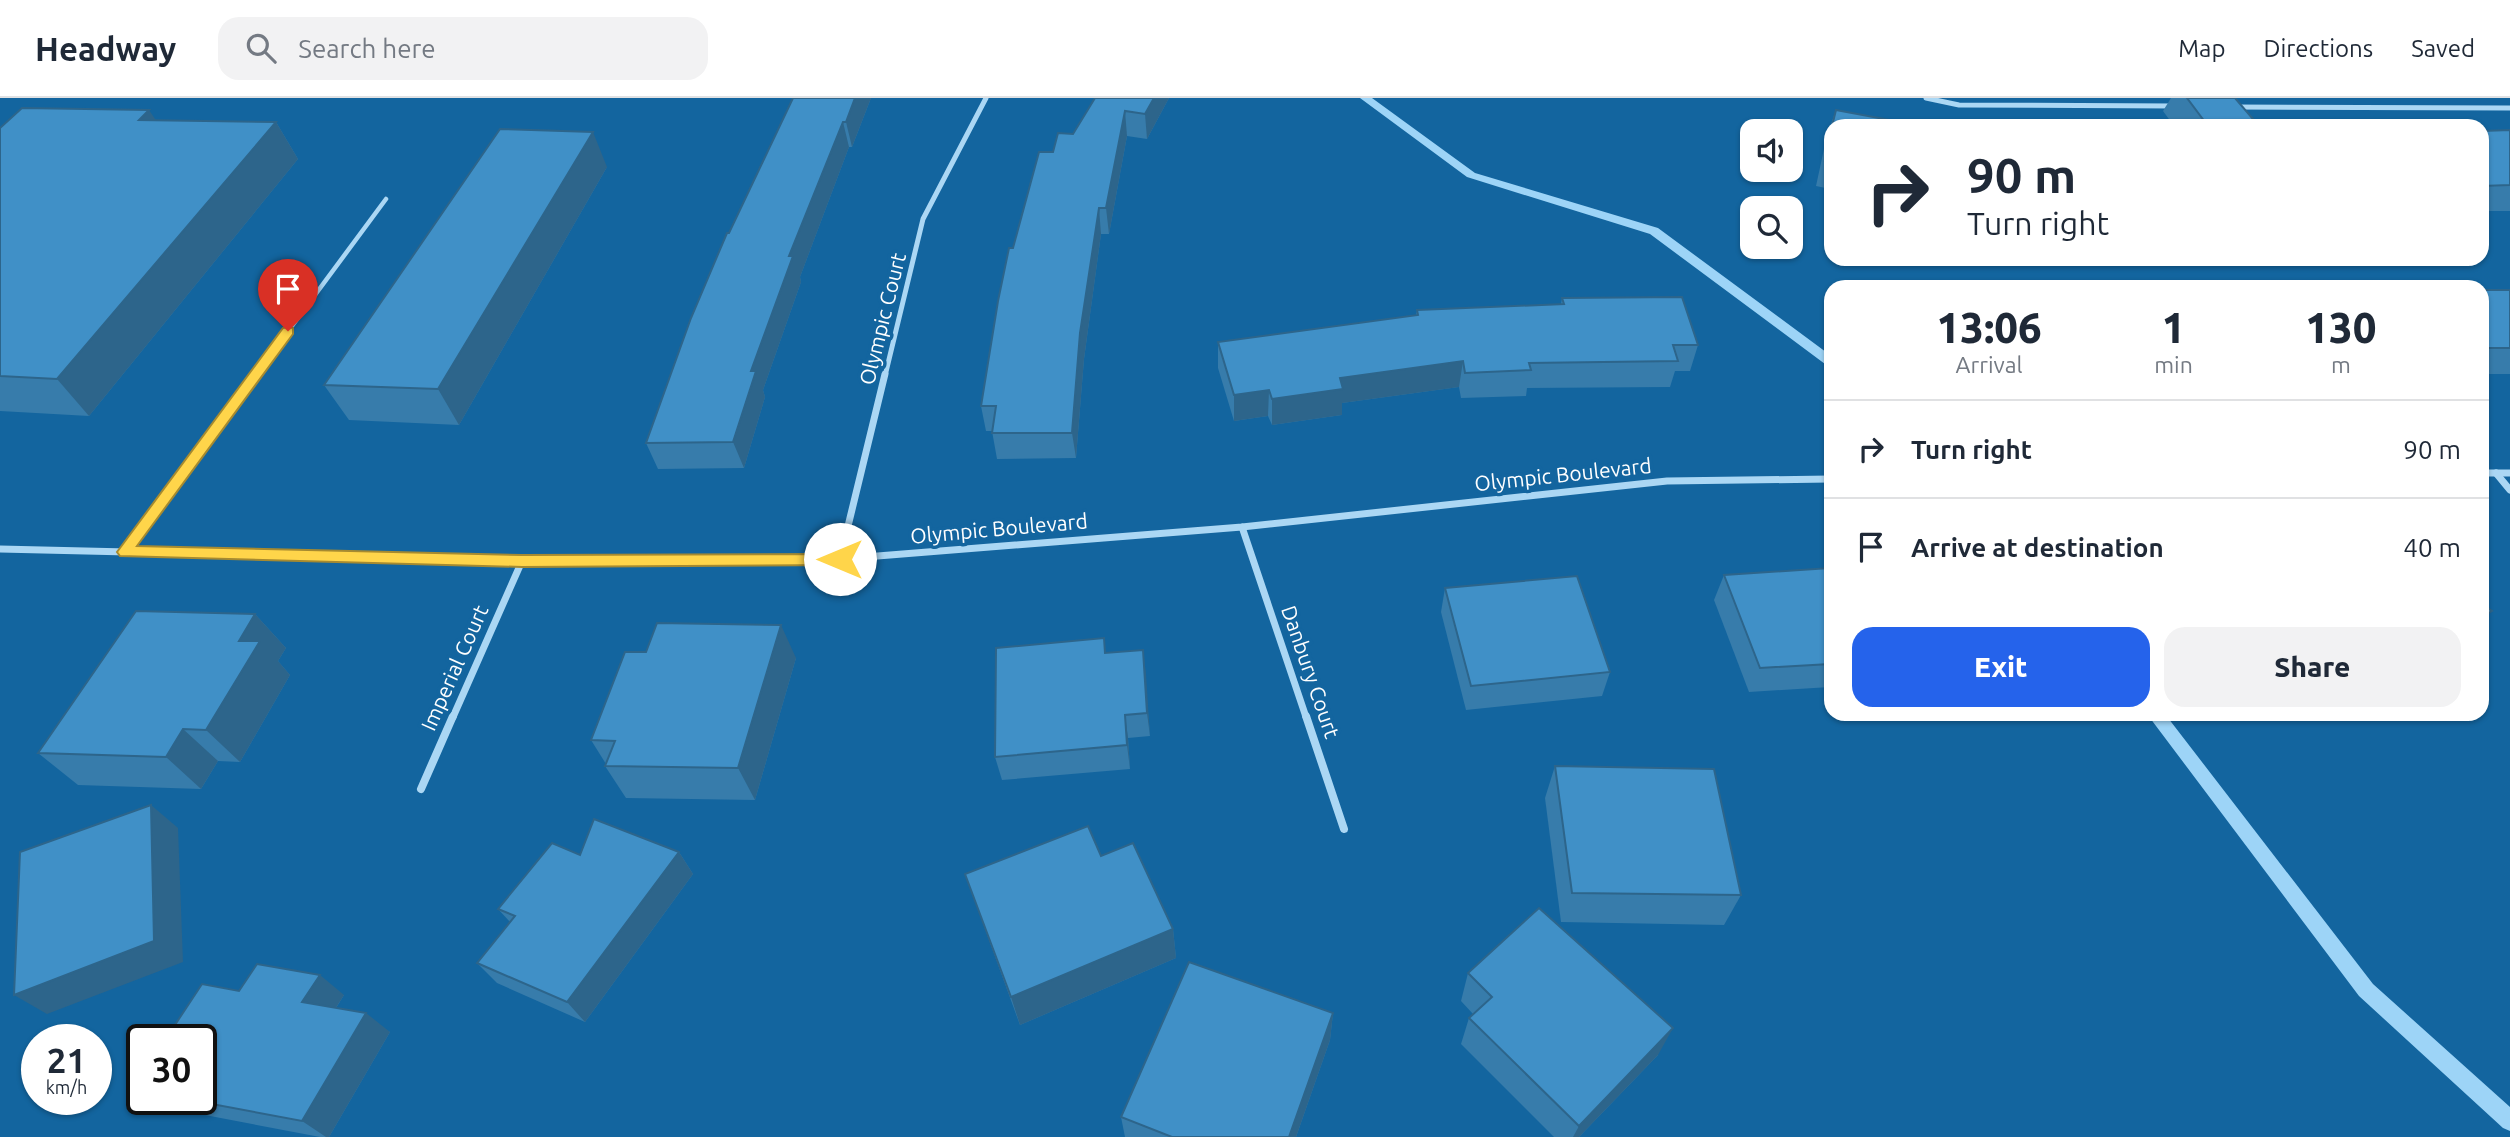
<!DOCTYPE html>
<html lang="en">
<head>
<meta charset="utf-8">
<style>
  :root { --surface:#fff; --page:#f2f2f3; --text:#1f2937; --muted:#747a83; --line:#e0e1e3; --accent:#2563eb }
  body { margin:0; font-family:Ubuntu,sans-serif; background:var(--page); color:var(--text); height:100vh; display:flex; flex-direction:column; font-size:26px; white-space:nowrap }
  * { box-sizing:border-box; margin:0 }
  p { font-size:23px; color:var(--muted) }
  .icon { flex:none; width:38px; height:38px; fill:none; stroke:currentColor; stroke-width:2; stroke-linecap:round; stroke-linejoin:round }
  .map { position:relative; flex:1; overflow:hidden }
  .drawer { position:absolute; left:1824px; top:182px; width:665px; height:441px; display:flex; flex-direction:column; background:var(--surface); border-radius:21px; box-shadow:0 2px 5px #0004 }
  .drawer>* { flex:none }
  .hud { position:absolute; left:1824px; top:21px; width:665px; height:147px; border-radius:21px; box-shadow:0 2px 5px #0004; background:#fff; color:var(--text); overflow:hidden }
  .controls { position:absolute; left:1740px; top:21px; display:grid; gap:14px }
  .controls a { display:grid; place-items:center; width:63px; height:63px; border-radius:14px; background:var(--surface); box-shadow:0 2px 5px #0004; font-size:35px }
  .speed { position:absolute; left:21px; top:926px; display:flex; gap:14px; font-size:35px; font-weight:700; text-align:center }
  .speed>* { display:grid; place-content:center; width:91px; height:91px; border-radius:50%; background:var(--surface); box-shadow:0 2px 5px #0004; line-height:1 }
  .speed small { font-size:18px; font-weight:400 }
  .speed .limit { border:4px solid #111; border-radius:10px; background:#fff; color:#111 }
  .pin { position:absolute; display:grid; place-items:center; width:60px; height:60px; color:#fff; margin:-72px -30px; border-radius:50% 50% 50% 0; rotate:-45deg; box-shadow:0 0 7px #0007 }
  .pin .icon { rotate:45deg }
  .me { position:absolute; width:77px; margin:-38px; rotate:270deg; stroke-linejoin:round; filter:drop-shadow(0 0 5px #0008) }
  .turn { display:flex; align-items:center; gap:24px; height:147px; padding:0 28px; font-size:32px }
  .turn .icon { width:91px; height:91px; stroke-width:2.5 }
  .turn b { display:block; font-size:49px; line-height:60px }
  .eta { display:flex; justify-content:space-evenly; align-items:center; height:119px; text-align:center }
  .eta b { font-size:42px; font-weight:800; line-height:49px }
  .button { display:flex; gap:14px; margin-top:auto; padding:14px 28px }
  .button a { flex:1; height:80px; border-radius:21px; background:var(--accent); color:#fff; font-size:28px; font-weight:800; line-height:80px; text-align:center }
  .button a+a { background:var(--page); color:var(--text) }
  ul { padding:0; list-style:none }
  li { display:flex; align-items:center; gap:21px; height:98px; padding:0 28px; border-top:2px solid var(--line) }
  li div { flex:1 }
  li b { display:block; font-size:26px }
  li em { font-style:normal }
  header { display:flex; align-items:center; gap:42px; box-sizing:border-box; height:98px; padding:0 35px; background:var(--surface); border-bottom:2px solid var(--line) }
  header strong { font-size:33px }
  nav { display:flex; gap:38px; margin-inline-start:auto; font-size:24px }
  .search { width:490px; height:63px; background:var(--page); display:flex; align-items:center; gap:18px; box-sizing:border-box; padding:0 24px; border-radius:21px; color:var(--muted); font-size:26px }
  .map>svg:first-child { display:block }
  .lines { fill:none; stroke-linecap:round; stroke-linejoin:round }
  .stream { fill:#9dd4f7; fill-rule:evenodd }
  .service-far1 { stroke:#abd7f4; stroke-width:4.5 }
  .service { stroke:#abd7f4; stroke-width:5 }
  .minor-far2 { stroke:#abd7f4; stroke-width:5 }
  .minor-far1 { stroke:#abd7f4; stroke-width:7 }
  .minor { stroke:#abd7f4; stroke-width:8 }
  .wall { fill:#377cab }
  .shaded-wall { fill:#2d658b }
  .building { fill:#4090c7; stroke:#2d658b; stroke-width:2 }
  .route { fill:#ffd54a; stroke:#a68a30; stroke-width:2 }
  .labels { text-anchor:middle; stroke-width:7; stroke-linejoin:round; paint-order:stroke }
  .street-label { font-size:21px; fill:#fff; stroke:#13659f }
</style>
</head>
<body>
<header>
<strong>Headway</strong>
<div class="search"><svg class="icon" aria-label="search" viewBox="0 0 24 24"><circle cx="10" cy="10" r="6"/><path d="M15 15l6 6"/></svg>Search here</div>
<nav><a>Map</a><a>Directions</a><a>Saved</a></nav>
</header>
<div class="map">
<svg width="2510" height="1039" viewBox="0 0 2510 1039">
  <rect width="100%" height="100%" fill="#13659f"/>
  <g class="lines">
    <g class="stream">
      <polygon points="1360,0 1372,0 1475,75 1658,130 1830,257 1830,267 1825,266 1650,136 1467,79"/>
      <polygon points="2147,616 2165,616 2373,886 2510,1009 2510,1033 2503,1030 2359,898"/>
    </g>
    <polyline class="service-far1" points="255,278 386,101"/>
    <polyline class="service" points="125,454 256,276"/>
    <g class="minor-far2">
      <polyline points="1926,0 1959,7 2173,8"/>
      <polyline points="2234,9 2510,10"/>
      <polyline points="885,278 923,121 986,0"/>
    </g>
    <g class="minor-far1">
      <polyline points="2482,375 2510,375"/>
      <polyline points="2496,375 2510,392"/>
      <polyline points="1242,429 1306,619"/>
      <polyline points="0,451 522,463 840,461 1242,429 1667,383 1830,381"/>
      <polyline points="840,461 885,276"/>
      <polyline points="453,619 522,463"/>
    </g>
    <g class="minor">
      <polyline points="1306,618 1344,731"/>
      <polyline points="421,691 453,618"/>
    </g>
  </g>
  <g class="wall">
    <polygon points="793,0 871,0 852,49 849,49 800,179 801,184 763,292 765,299 744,370 658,371 646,345 729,135"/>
    <polygon points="1095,0 1169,0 1147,41 1127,38 1109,136 1101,136 1084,261 1076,360 997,361 992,333 986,333 981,308 1013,150 1073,36"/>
    <polygon points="2171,0 2235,0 2259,28 2174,28 2163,13"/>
    <polygon points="1836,12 1915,28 1830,28 1830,91 1816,88 1827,37"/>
    <polygon points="156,22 276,24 298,61 89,318 0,313 0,30"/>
    <polygon points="2510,32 2510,113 2482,113 2482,33"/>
    <polygon points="607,69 459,327 349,322 324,287"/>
    <rect x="2482" y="192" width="28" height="84"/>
    <polygon points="1562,200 1698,247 1690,273 1675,273 1670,289 1527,290 1526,298 1461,300 1459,289 1342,305 1342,317 1272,327 1268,318 1234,323 1218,270 1218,244 1416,217 1417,212 1561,206"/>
    <polygon points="1830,470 1830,589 1749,594 1714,502 1724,477"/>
    <polygon points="1445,490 1610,574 1602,598 1466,612 1441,514"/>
    <polygon points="255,516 286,550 278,563 290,577 240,664 218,663 201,691 78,687 38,655"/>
    <polygon points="1143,552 1150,638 1128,640 1130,671 1002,682 995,659 1106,555"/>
    <polygon points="796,560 755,702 626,700 605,668 606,666 591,642"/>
    <polygon points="1555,668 1741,797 1724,827 1561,824 1545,700"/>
    <polygon points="679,754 693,776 585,924 497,885 477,865 510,824 498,811 580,757"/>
    <polygon points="965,776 1173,831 1176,860 1020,927"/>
    <polygon points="1468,875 1658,957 1579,1039 1554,1039 1461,946 1469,920 1473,916 1461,903"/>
    <polygon points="239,893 344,897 336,910 390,934 329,1039 320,1039 163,1009 149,1001 201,1001"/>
    <polygon points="1333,915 1330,942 1296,1039 1125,1039 1121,1019"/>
    <polygon points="142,976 142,997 131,991"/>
  </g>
  <g class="shaded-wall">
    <polygon points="855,0 871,0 852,49 846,24"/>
    <polygon points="1154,0 1169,0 1147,41 1145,16"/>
    <polygon points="149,12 174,49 139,22"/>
    <polygon points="1125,13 1127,38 1109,136 1106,110"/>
    <polygon points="276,24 298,61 89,318 57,281"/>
    <polygon points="843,24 849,49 800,179 801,184 763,292 765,299 744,370 733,344 751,273 789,158"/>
    <polygon points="593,34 607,69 459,327 438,291"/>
    <polygon points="1099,110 1101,136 1084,261 1076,360 1072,335 1080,235"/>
    <polygon points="1463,263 1459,289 1342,305 1342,317 1272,327 1272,301 1340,280"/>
    <polygon points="1269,292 1268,318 1234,323 1234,297"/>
    <polygon points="255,516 286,550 278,563 290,577 240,664 206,632 239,543"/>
    <polygon points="781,527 796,560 755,702 738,670"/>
    <polygon points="1143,552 1146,576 1150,638 1147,615"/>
    <polygon points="1125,617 1128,640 1130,671 1127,647"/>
    <polygon points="183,631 218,663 201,691 166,659"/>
    <polygon points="151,707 178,730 183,864 47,916 14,897"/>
    <polygon points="679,754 693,776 585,924 567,904"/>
    <polygon points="1173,831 1176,860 1020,927 1011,899"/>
    <polygon points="320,877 344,897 327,924 302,904"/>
    <polygon points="366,915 390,934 329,1039 326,1039 302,1023"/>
    <polygon points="1333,915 1330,942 1296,1039 1289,1039"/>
    <polygon points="1673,930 1658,957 1579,1039 1573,1039 1579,1028"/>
  </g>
  <g class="building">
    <polygon points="793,0 855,0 846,24 843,24 789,158 793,158 751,273 756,273 733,344 646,345 691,220 727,135 729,135"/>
    <polygon points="1095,0 1154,0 1145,16 1125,13 1106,110 1099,110 1080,235 1072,335 992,335 996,308 981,308 998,203 1009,150 1013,150 1039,54 1053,54 1058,35 1073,36"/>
    <polygon points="2187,0 2235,0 2259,28 2208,28"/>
    <polygon points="22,10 149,12 139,22 276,24 57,281 0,278 0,30"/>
    <polygon points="1836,12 1916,27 1915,28 1832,28"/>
    <polygon points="500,31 593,34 438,291 324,287"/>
    <polygon points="2510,32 2510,87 2482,88 2482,33"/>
    <polygon points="1830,36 1830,64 1825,63"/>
    <rect x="2482" y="192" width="28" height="58"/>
    <polygon points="1682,199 1698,247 1673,247 1678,263 1529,265 1531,272 1465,275 1463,263 1340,280 1343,291 1272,301 1269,292 1234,297 1218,244 1418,217 1417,212 1564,206 1562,200"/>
    <polygon points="1830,470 1830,566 1760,570 1724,477"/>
    <polygon points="1577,478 1610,574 1471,588 1445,490"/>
    <polygon points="2482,506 2492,513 2482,519"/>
    <polygon points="136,513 255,516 239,543 260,543 206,632 183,631 166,659 38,655"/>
    <polygon points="657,525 781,527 738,670 605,668 615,643 591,642 625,554 646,554"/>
    <polygon points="1104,540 1105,555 1143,552 1147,615 1125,617 1127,647 995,659 996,550"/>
    <polygon points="1555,668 1714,671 1741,797 1572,795"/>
    <polygon points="151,707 154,843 14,897 20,754"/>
    <polygon points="594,721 679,754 567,904 477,865 515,818 498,811 552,745 580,757"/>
    <polygon points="1088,728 1101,758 1133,745 1173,831 1011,899 965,776"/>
    <polygon points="1539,810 1673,930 1579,1028 1469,920 1492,899 1468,875"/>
    <polygon points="1189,864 1333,915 1289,1039 1172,1039 1121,1019"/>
    <polygon points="257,866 320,877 302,904 366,915 302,1023 185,1001 201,1001 201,942 165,942 202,886 239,893"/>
    <polygon points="142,976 142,993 131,991"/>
  </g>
  <polygon class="route" points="288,229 293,230 293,236 137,448 522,457 840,456 848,461 840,467 522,469 120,458 117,454 120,450 283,230"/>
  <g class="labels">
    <g class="street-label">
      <text transform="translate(883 221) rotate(-76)" y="7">Olympic Court</text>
      <text transform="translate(1563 377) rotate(-6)" y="7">Olympic Boulevard</text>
      <text transform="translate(999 431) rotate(-5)" y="7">Olympic Boulevard</text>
      <text transform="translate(455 570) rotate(-66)" y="7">Imperial Court</text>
      <text transform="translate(1310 574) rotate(71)" y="7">Danbury Court</text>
    </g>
  </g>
</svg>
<div class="controls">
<a><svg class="icon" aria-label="sound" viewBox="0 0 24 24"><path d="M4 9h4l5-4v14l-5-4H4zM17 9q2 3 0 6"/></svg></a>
<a><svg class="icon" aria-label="search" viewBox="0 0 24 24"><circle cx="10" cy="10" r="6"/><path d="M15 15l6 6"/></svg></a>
</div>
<div class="speed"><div>21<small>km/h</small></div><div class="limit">30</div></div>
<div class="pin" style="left:288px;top:233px;background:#d93025"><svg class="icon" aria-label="arrive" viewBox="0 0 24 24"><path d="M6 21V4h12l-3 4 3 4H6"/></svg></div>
<svg class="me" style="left:840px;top:461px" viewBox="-20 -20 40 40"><circle r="19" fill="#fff"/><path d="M0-13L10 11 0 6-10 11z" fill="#ffd54a"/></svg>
<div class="hud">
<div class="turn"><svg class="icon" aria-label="right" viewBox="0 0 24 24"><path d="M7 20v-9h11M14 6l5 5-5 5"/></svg><div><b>90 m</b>Turn right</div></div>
</div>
<section class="drawer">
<div class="eta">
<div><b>13:06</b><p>Arrival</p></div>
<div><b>1</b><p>min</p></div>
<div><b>130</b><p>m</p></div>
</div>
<ul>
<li><svg class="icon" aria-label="right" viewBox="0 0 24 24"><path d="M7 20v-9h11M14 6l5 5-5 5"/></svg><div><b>Turn right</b></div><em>90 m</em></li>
<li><svg class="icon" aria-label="arrive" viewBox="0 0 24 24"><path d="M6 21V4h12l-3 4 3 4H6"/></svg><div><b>Arrive at destination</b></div><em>40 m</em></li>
</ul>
<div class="button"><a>Exit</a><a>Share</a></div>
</section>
</div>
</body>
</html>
